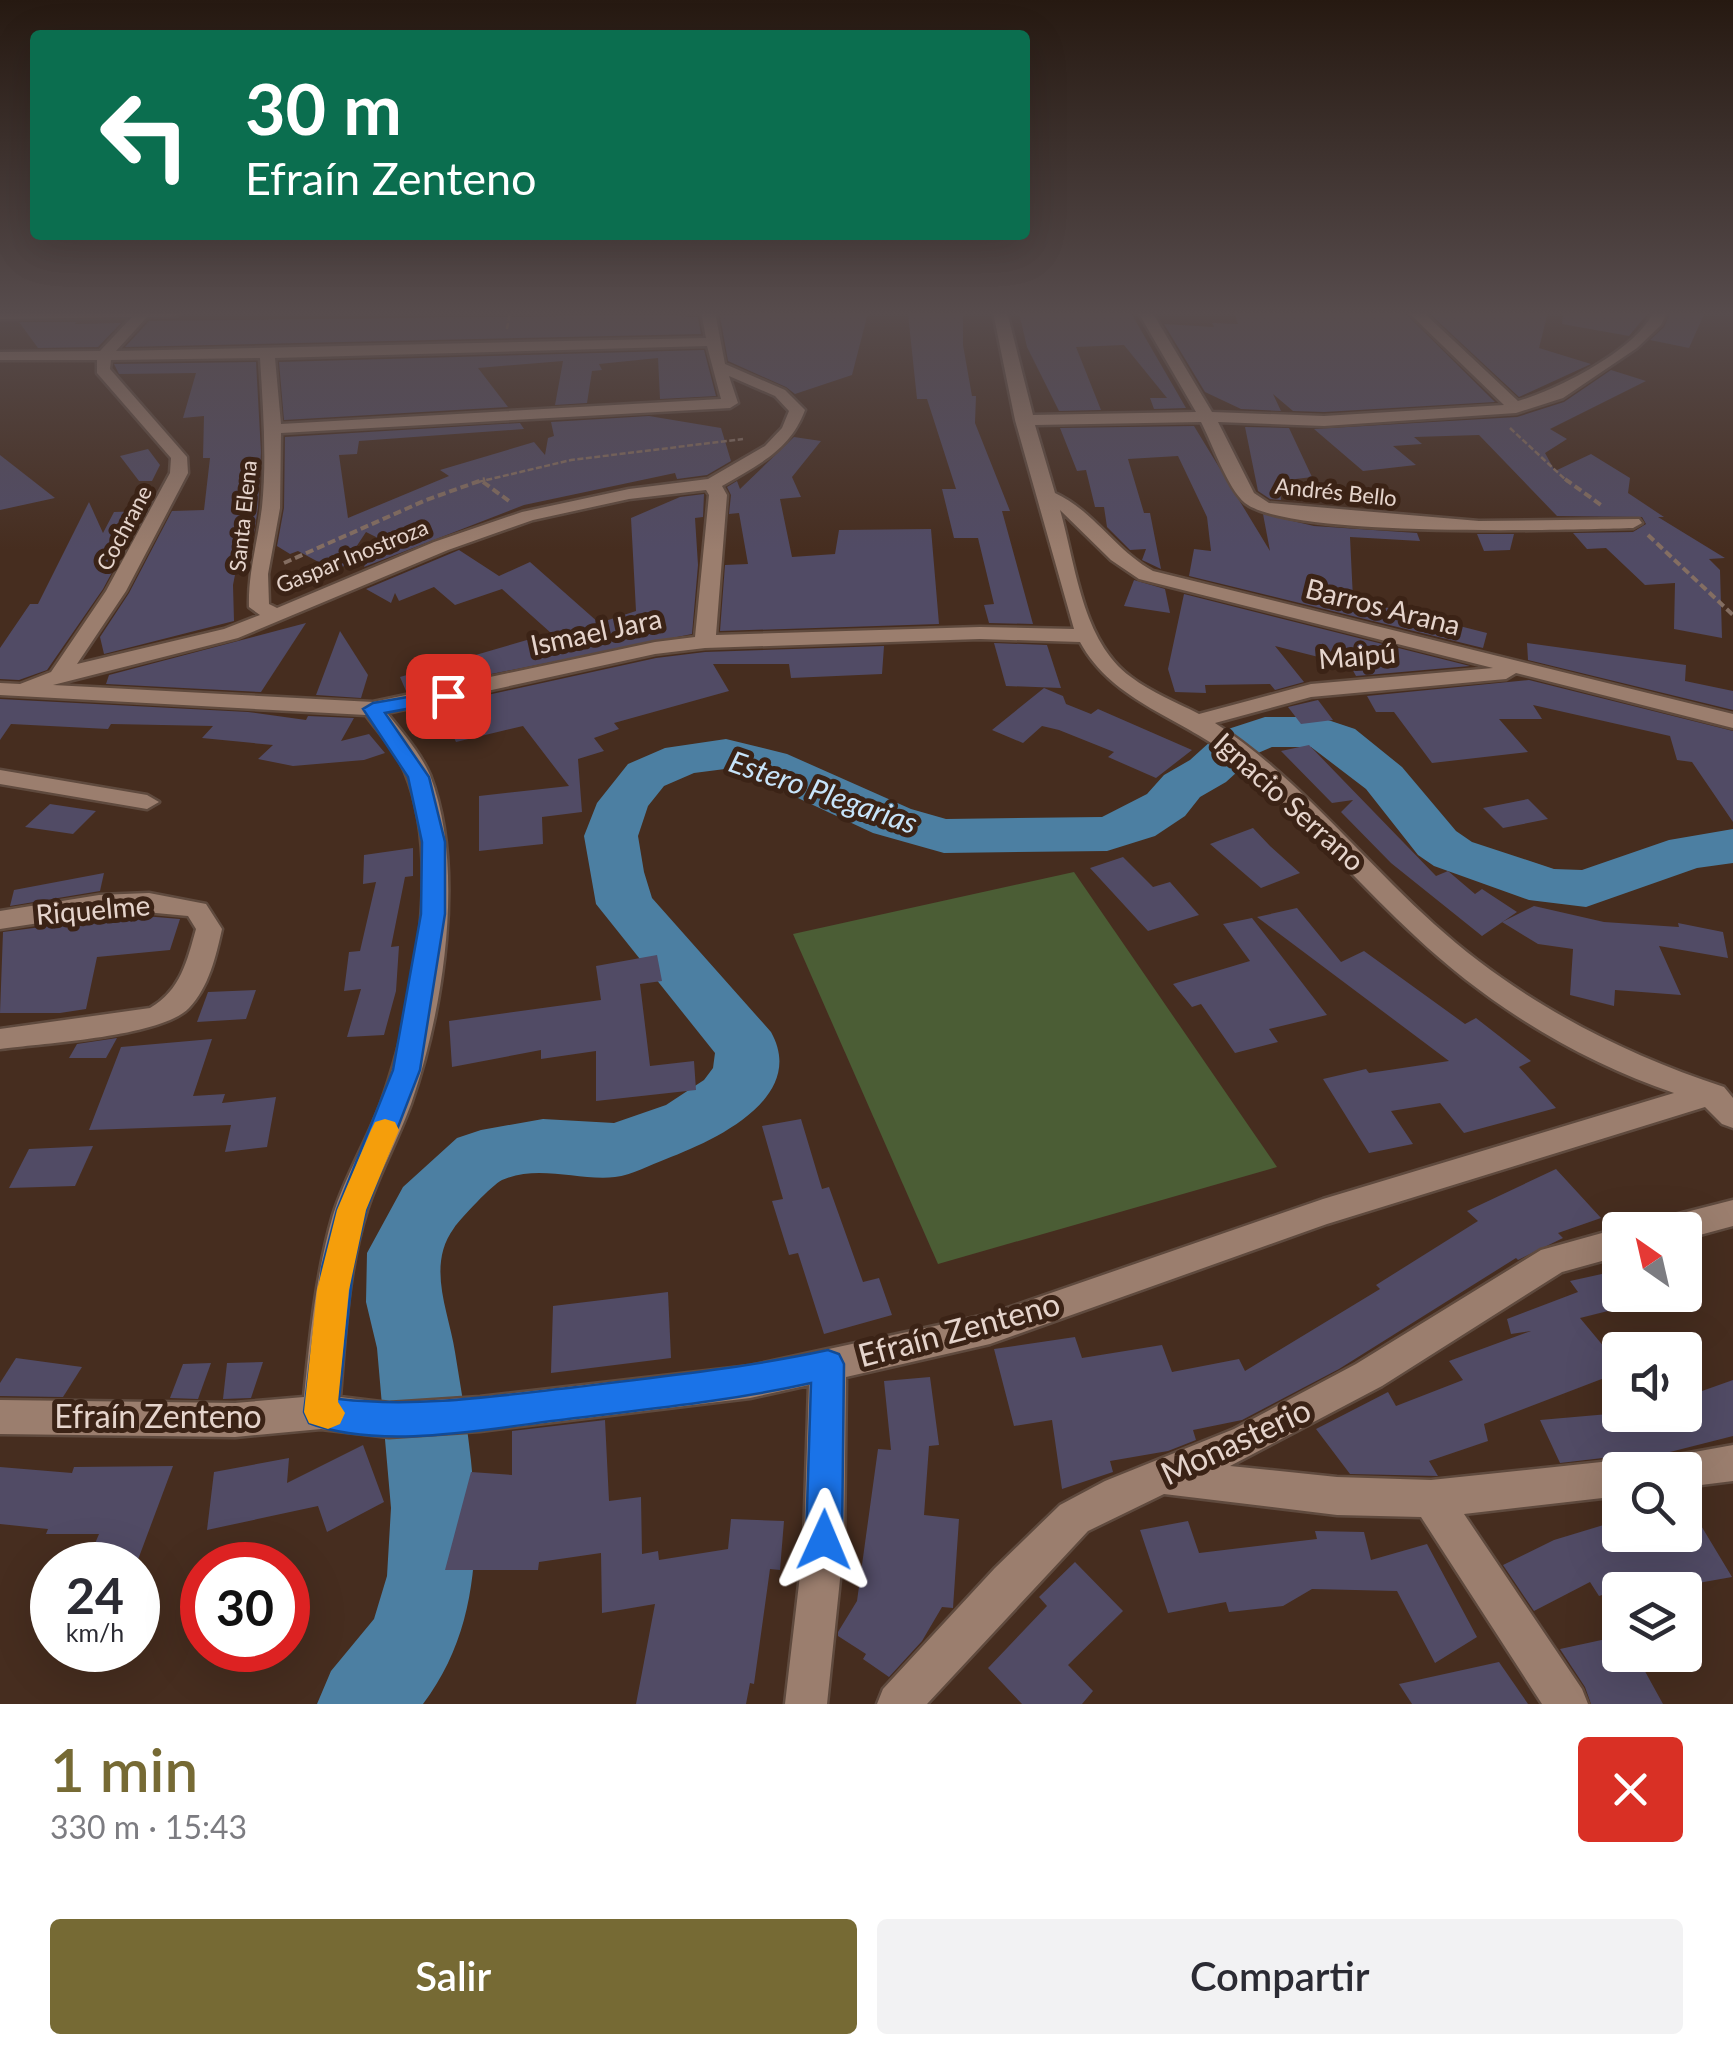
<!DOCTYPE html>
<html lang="es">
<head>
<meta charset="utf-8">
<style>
  :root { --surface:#fff; --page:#f2f2f3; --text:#2b2b33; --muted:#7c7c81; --accent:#766a34 }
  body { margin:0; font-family:Lato,sans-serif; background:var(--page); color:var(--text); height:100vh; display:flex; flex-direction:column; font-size:38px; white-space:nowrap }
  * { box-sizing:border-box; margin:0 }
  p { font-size:32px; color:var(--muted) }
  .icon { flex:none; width:55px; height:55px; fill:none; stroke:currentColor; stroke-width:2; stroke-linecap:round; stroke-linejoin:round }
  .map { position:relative; height:1704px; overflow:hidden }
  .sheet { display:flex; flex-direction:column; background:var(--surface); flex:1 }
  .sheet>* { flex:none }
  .hud { position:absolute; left:30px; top:30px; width:1000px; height:210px; border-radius:10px; box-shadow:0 10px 40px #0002; background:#0b6e4f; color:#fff; overflow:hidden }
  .needle { width:65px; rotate:326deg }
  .fabs { position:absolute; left:1602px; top:1212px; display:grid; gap:20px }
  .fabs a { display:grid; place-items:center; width:100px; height:100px; border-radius:10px; background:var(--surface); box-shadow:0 10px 40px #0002; font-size:50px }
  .speed { position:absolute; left:30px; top:1542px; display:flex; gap:20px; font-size:50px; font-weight:700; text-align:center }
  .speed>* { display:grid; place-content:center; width:130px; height:130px; border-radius:50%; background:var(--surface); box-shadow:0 10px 40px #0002; line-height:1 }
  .speed small { font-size:25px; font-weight:400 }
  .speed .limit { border:15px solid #d22; background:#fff; color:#111 }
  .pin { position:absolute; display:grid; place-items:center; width:85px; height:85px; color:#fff; margin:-42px; border-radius:20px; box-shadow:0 5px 15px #0006 }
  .me { position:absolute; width:110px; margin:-55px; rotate:1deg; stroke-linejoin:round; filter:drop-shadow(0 0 8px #0008) }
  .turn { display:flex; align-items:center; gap:35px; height:210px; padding:0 50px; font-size:45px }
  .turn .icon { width:130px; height:130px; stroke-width:2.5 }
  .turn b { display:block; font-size:70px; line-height:85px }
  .round { display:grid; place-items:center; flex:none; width:105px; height:105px; border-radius:10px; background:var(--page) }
  .head { display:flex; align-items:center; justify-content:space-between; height:170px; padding:0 50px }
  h1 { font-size:60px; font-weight:600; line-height:75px; color:var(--accent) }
  .button { display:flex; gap:20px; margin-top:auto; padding:20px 50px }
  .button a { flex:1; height:115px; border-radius:10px; background:var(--accent); color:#fff; font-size:40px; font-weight:600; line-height:115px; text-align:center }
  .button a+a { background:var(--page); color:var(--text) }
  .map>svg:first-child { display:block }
  .green { fill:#4b5d35 }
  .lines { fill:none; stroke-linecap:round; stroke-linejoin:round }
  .river { fill:#4c7fa2; fill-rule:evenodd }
  .building { fill:#514b65 }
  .minor-casing { stroke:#5f4a3e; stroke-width:5 }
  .path-far1 { stroke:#846e62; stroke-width:2.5; stroke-dasharray:6 2.5; stroke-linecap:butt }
  .path { stroke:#846e62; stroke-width:4; stroke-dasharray:8 4; stroke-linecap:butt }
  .minor { fill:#9b7e6e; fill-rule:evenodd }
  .route { fill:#1a73e8; stroke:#114b97; stroke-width:2.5 }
  .slow { fill:#f59e0b }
  .labels { text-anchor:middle; stroke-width:10; stroke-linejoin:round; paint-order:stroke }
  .far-street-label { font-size:22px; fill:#e5d4cc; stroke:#3b2316 }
  .street-label { font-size:28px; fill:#e5d4cc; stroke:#3b2316 }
  .water-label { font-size:30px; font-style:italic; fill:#c7e4fa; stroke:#3b2316 }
  .near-street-label { font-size:32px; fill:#e5d4cc; stroke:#3b2316 }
</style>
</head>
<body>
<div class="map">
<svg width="1733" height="1704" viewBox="0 0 1733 1704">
  <rect width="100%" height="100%" fill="#462d1f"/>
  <polygon class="green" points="1074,872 1277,1167 938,1264 793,934"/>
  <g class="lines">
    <path class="river" d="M1265,717H1319L1355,729L1402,767L1456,831L1472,842L1554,869L1582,870L1669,840L1733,829V863L1697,868L1586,907L1529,900L1434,866L1418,855L1366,789L1311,747H1272L1258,753L1226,782L1200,797L1185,816L1155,836L1107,851L944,853L873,833L751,776L725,769L694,773L664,786L648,806L638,836L644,872L652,898L771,1032C808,1098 714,1141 666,1159C650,1165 632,1175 615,1177C579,1181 538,1164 502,1180C492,1185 461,1218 454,1228C426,1266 449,1312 455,1352C474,1469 500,1603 423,1704H317L331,1671L374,1619L387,1576L391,1508L377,1348L366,1302L367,1253L403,1187L457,1138L481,1130L543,1119L614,1123L666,1105L704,1080L713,1068L715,1053L596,904L584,836L597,803L628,764L665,748L726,739L787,754L911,809L946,819L1102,817L1147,794L1164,775L1190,760L1222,731Z"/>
  </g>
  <g class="building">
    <polygon points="1234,312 1404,312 1495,402 1324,412 1293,411 1273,394 1281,411 1241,409 1205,392 1164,324 1214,327 1212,323 1238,324"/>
    <polygon points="1428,312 1548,312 1539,348 1591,364 1519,397"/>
    <polygon points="1563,312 1649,312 1629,336 1562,324"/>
    <polygon points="1671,312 1705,312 1689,348 1650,340 1664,327"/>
    <polygon points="781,313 868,313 852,375 795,394 786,387 728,361 720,316"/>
    <polygon points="1019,313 1131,313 1186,408 1154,409 1150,398 1167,398 1124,345 1076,347 1101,410 1059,411 1027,347"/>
    <polygon points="908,314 963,314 963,345 972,396 976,396 975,423 1010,511 1002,511 1033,624 989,623 984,605 994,604 978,538 954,538 942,489 956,489 927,399 917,399"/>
    <polygon points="659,315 698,317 701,334 125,347 149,321"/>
    <polygon points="19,322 77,322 75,324 121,323 98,347 38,348"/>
    <polygon points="704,350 716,396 660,399 658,358 599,364 602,370 592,371 587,403 555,405 563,361 478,368 508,407 284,420 279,362"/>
    <polygon points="256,362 261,452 258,507 254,534 244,529 233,585 234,621 104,654 100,637 129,593 172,511 204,510 210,458 203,458 204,416 183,418 196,373 119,374 114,364"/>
    <polygon points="1611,370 1646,381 1550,429 1567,439 1545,453 1555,471 1591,454 1630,478 1628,493 1664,517 1658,517 1725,558 1709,559 1720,570 1722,638 1674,629 1675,583 1645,585 1606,548 1587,549 1573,533 1633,532 1646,524 1642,517 1557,516 1479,435 1414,437 1422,444 1393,446 1416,465 1363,471 1314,429 1517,417 1564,402"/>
    <polygon points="649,416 721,428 731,461 707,475 677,479 675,473 524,505 364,567 376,537 366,532 339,573 298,551 290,554 277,546 284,508 285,437 520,423 524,429 359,441 357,454 339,455 348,518 449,476 440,470 534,442 545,455 548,438 554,436 551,422"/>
    <polygon points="1194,426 1270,551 1263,514 1314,526 1417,533 1420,541 1350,537 1353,599 1487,633 1483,648 1189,576 1194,549 1211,551 1207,517 1178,456 1128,459 1144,513 1150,513 1161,569 1142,560 1146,549 1130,550 1107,527 1104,507 1095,507 1086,470 1077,471 1060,428"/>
    <polygon points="1245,427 1289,428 1312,477 1280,481 1281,500 1270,499 1258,491"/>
    <polygon points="794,437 821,441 792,477 801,497 780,499 792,557 835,554 839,530 931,529 939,624 720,631 725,565 748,564 739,513 729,514 731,495 727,487 737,481 740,489"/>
    <polygon points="148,449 160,465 152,481 139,481 120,456"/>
    <polygon points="0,455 55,498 0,510"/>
    <polygon points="704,494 703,517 695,518 698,565 692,634 406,691 400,677 551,633 502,589 455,605 434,587 399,601 395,593 391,603 366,589 459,550 499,576 530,562 599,623 636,611 631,518 680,497"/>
    <polygon points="89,502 103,533 114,512 145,511 103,589 47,670 19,680 0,679 0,648 30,604 38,604"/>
    <polygon points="1477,534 1514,534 1510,550 1484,551"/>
    <polygon points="1134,580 1165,589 1170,613 1124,606"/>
    <polygon points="1184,594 1470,666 1356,676 1350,665 1275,646 1304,682 1275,690 1270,684 1205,685 1206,693 1175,692 1168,669"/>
    <polygon points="306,623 261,692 106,684 109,675"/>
    <polygon points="340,631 368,675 361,698 316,695"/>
    <polygon points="994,643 1047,645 1061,688 1006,686"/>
    <polygon points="1527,643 1686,665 1685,681 1733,691 1733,710 1528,660"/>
    <polygon points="884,646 882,674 791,678 789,664 713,664 729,691 614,723 619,729 594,738 604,751 578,759 582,812 542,817 543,844 479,851 479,796 569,786 523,726 456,742 448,724 424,730 415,711 656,658 705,652"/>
    <polygon points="1529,680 1733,731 1733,822 1692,762 1677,760 1670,736 1533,705 1542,719 1499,719 1528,752 1432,763 1394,712 1376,712 1367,696"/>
    <polygon points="1044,688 1063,696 1066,704 1091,714 1098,709 1192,750 1156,778 1108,757 1114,752 1059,730 1042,726 1023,743 992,730"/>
    <polygon points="0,699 248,712 306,720 308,716 354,718 341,741 369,734 385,753 364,760 293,766 258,759 273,745 202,738 213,726 111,724 108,729 11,724 0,740"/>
    <polygon points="1318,700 1333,720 1301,724 1288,707"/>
    <polygon points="1309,745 1436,876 1448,871 1475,894 1482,889 1517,912 1482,936 1391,863 1341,812 1353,800 1332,803 1281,751"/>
    <polygon points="1528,799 1548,819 1503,828 1483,808"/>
    <polygon points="50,804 96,811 73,834 25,827"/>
    <polygon points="1253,828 1270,846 1300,873 1261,888 1210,844"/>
    <polygon points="413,848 413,876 405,877 391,947 399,946 396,991 384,1035 347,1037 361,989 344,991 349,952 360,951 376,882 363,884 364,855"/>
    <polygon points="1123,857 1153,887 1170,882 1199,915 1148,931 1090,868"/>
    <polygon points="104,873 100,891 10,906 14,890"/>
    <polygon points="1534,906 1604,922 1679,927 1678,923 1723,932 1728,958 1659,946 1681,995 1615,990 1614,1006 1570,995 1573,949 1538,944 1502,922"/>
    <polygon points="1297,908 1341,962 1364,951 1465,1024 1476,1018 1531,1061 1519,1067 1556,1108 1464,1133 1440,1103 1391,1111 1413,1144 1369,1153 1323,1079 1366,1069 1369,1073 1449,1061 1257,917"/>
    <polygon points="132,915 180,919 170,950 97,957 86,1009 60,1013 0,1013 3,932"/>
    <polygon points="1252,918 1327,1015 1269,1029 1278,1042 1235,1053 1201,1004 1192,1007 1173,984 1250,961 1223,924"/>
    <polygon points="657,955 662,981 640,984 650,1066 694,1061 696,1090 596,1101 596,1051 541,1059 541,1050 452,1067 449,1021 601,1000 596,966"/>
    <polygon points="256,990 246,1019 197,1022 208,992"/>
    <polygon points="117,1038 106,1058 69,1058 77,1044"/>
    <polygon points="212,1039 193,1096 225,1094 222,1103 276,1097 267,1147 225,1152 231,1125 89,1130 121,1047"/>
    <polygon points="801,1119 822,1189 829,1187 863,1282 879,1278 892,1315 824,1334 798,1253 789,1255 772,1201 783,1199 762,1126"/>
    <polygon points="93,1146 75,1186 9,1188 29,1149"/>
    <polygon points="1556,1169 1601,1218 1558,1233 1563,1238 1518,1260 1516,1258 1339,1369 1242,1420 1193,1430 1196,1440 1168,1451 1110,1461 1113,1472 1062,1489 1052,1420 1014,1426 994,1349 1075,1337 1082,1358 1162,1345 1172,1372 1239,1359 1245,1371 1380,1289 1376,1285 1478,1221 1467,1211"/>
    <polygon points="1620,1270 1620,1308 1580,1318 1620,1366 1620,1372 1484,1424 1488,1441 1429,1461 1438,1476 1350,1474 1316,1429 1388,1392 1396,1406 1463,1380 1449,1361 1531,1331 1511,1334 1507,1319 1578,1292 1570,1281"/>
    <polygon points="668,1292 671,1358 551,1373 553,1306"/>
    <polygon points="16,1358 82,1367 63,1397 0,1396 0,1383"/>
    <polygon points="263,1362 251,1398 223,1399 227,1363"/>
    <polygon points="211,1363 198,1399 170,1398 183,1364"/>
    <polygon points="930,1377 939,1445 929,1446 924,1515 959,1519 953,1608 942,1607 922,1641 889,1677 863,1659 866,1654 838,1636 838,1632 857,1601 878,1449 891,1450 884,1381"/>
    <polygon points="1733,1380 1733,1436 1666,1453 1660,1464 1638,1466 1620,1456 1560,1463 1540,1420 1620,1413 1685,1415 1685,1397"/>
    <polygon points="605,1420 609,1501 641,1497 642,1554 658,1551 659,1560 728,1549 731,1519 784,1521 780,1570 770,1569 754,1684 750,1683 746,1704 636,1704 655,1604 602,1613 601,1553 539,1562 538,1570 445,1570 471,1472 512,1475 512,1431"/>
    <polygon points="363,1445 384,1502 327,1532 318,1506 207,1530 214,1472 289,1458 287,1483"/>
    <polygon points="173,1466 136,1565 86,1565 99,1534 46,1534 48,1529 0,1524 0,1467 72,1473 74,1467"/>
    <polygon points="1685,1499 1732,1577 1659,1590 1650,1590 1645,1581 1599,1596 1590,1582 1534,1611 1503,1565 1554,1540 1620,1520 1620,1535 1685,1535"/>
    <polygon points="1188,1521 1199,1553 1317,1539 1315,1531 1364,1532 1371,1560 1427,1544 1477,1637 1435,1663 1397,1591 1312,1589 1283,1606 1229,1612 1226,1602 1168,1613 1140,1530"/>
    <polygon points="1075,1562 1123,1611 1068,1665 1093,1691 1082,1704 1022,1704 988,1668 1047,1606 1039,1597"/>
    <polygon points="1620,1636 1620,1655 1636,1655 1663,1704 1591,1704 1585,1687 1560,1649"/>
    <polygon points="1499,1662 1528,1704 1412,1704 1399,1684"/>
  </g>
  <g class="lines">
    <g class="minor-casing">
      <g id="minor">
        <path d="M0,312H183L176,316L147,317L116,351L706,338L701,312H715L725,364L785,390L805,410C790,451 757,465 722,486L727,495L716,635L980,627L1074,629L1015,420L993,312H1007L1033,415L1196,412L1138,312H1152L1212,412L1324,416L1504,405L1408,312H1423L1518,401C1555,391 1638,349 1653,312H1667L1661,325L1637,348L1563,398L1516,413L1324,426L1218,422L1254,493L1269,503L1479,521L1639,519L1642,523L1633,528C1565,530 1289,538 1245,503C1228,489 1212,443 1201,422L1035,425L1055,493C1094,511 1115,550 1153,571L1733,714V728L1516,673L1506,679L1311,697L1215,723C1298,777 1361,858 1434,924C1517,999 1617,1052 1724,1087L1733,1098V1128L1722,1124L1705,1107L1327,1224L990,1344L846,1377L844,1541L827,1704H785L804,1541L809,1385L750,1398L480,1431L389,1437L321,1429L235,1437L0,1434V1400L235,1403L304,1397C310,1336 316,1274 333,1215C345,1176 367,1141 381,1103C413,1014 443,862 405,772C396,751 380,734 366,715L0,695V683L20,684L51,672L106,591L170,473L171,458L97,373V360H0V352L100,351L132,317L0,319ZM707,346L721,399L281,424L275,358ZM260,358C263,408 267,458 262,507C258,541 248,572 249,607L260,615L224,629L77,664L126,591L188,473L187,457L110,369L111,360ZM729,376L775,396L789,411L782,428L765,446L708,479L629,489L522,512L434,542L277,608L269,604L268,574L280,508L281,433L730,408L738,403ZM706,490L709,495L695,637L655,642L373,702L53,685L238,638L448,550L533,520L629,499ZM1060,510L1111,560L1139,579L1493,668L1311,684L1199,714C1176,702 1152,693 1131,677C1082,641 1076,566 1060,510ZM980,639L1080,642C1113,703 1184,718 1235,760C1300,814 1353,879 1415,936C1488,1005 1579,1061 1674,1093L1323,1199L990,1314L750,1366L480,1397L389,1403L340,1397C345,1335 348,1270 367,1210C379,1173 398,1140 411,1104C443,1012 466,869 430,775C420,752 402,732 387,713L655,654L705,648Z"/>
        <polygon points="0,770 147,795 159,802 147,809 0,784"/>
        <path d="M149,893L206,904L222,929C216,956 209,987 189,1008C161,1037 44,1043 0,1049V1029L150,1008C181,990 187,961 196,929L188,916L124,910L0,929V911L99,895Z"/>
        <polygon points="1733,1200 1733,1226 1685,1239 1685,1230 1651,1230 1655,1220"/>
        <polygon points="1620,1228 1625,1230 1620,1230 1620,1256 1562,1272 1382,1386 1230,1466 1337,1477 1431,1480 1620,1460 1633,1465 1636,1470 1620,1470 1620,1496 1464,1514 1582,1689 1588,1704 1542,1704 1421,1517 1337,1515 1164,1494 1088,1531 927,1704 877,1704 883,1689 995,1568 1060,1505 1105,1481 1234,1429 1356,1364 1541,1250"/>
        <polygon points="1733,1445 1733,1481 1685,1487 1685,1470 1661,1470 1667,1457"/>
      </g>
    </g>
    <g class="path-far1">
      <polyline points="507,329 510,312"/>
      <polyline points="1510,428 1568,482"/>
      <polyline points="478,482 571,460 743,439"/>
    </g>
    <g class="path">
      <polyline points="1565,479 1601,505"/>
      <polyline points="483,482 509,501"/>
      <polyline points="1648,535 1733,615"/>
      <polyline points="284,563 426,500 485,479"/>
    </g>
    <use href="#minor" class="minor"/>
  </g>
  <linearGradient id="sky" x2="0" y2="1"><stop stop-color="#261911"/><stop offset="0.57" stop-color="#574c4d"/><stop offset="1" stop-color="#574c4d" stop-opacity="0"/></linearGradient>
  <rect width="1733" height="550" fill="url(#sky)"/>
  <path class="route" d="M448,690L455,691V700L385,713L429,777L445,842V914L420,1070L366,1210L353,1268L339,1399C418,1408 497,1396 576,1387C661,1377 744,1368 828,1350L839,1354L844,1364L842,1540L836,1553L824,1558L811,1553L806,1540L811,1383C731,1401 649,1409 568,1419C492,1428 381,1451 309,1423L304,1412L322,1268L337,1210L393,1070L421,914L422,842L408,777L363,709L373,703Z"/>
  <polygon class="slow" points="385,1119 395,1122 399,1130 366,1210 349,1290 338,1402 345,1413 340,1424 328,1429 309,1423 304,1412 317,1290 337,1210 371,1130 375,1122"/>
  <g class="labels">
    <g class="far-street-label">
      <text transform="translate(1336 492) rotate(6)" y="8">Andrés Bello</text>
      <text transform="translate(243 516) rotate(-84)" y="8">Santa Elena</text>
      <text transform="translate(124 528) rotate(-62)" y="8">Cochrane</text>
      <text transform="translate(352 556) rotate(-22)" y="8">Gaspar Inostroza</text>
    </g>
    <g class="street-label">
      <text transform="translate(1383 607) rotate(14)" y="10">Barros Arana</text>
      <text transform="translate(596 632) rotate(-12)" y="10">Ismael Jara</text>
      <text transform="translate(1357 656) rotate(-5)" y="10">Maipú</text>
      <text transform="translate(1289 802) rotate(42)" y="10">Ignacio Serrano</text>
      <text transform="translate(93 910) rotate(-5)" y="10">Riquelme</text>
    </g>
    <g class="water-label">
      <text transform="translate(823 793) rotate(19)" y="10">Estero Plegarias</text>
    </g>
    <g class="near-street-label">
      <text transform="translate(959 1330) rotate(-15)" y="11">Efraín Zenteno</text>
      <text x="158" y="1428">Efraín Zenteno</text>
      <text transform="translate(1236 1442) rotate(-25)" y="11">Monasterio</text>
    </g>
  </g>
</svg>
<div class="fabs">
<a><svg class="needle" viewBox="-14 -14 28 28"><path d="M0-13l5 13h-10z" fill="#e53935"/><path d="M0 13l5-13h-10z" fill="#7c7c81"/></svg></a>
<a><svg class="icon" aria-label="sound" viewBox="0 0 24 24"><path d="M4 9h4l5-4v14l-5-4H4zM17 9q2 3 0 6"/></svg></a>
<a><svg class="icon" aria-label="search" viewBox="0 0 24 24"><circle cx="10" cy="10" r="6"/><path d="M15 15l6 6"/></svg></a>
<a><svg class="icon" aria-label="layers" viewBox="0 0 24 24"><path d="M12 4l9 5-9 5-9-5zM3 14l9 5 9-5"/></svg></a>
</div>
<div class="speed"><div>24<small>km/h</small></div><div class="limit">30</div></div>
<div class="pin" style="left:448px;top:696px;background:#d93025"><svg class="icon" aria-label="arrive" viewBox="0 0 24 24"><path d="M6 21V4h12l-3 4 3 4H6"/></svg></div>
<svg class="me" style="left:824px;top:1540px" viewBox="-20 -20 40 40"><path d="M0-17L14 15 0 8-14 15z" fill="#1a73e8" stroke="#fff" stroke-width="4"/></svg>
<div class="hud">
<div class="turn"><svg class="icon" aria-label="left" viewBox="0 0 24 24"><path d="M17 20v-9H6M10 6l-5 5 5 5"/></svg><div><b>30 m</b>Efraín Zenteno</div></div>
</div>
</div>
<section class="sheet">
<div class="head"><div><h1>1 min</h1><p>330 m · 15:43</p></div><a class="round" style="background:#d93025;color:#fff"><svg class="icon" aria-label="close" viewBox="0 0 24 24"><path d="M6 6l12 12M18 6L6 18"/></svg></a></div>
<div class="button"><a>Salir</a><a>Compartir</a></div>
</section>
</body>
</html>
